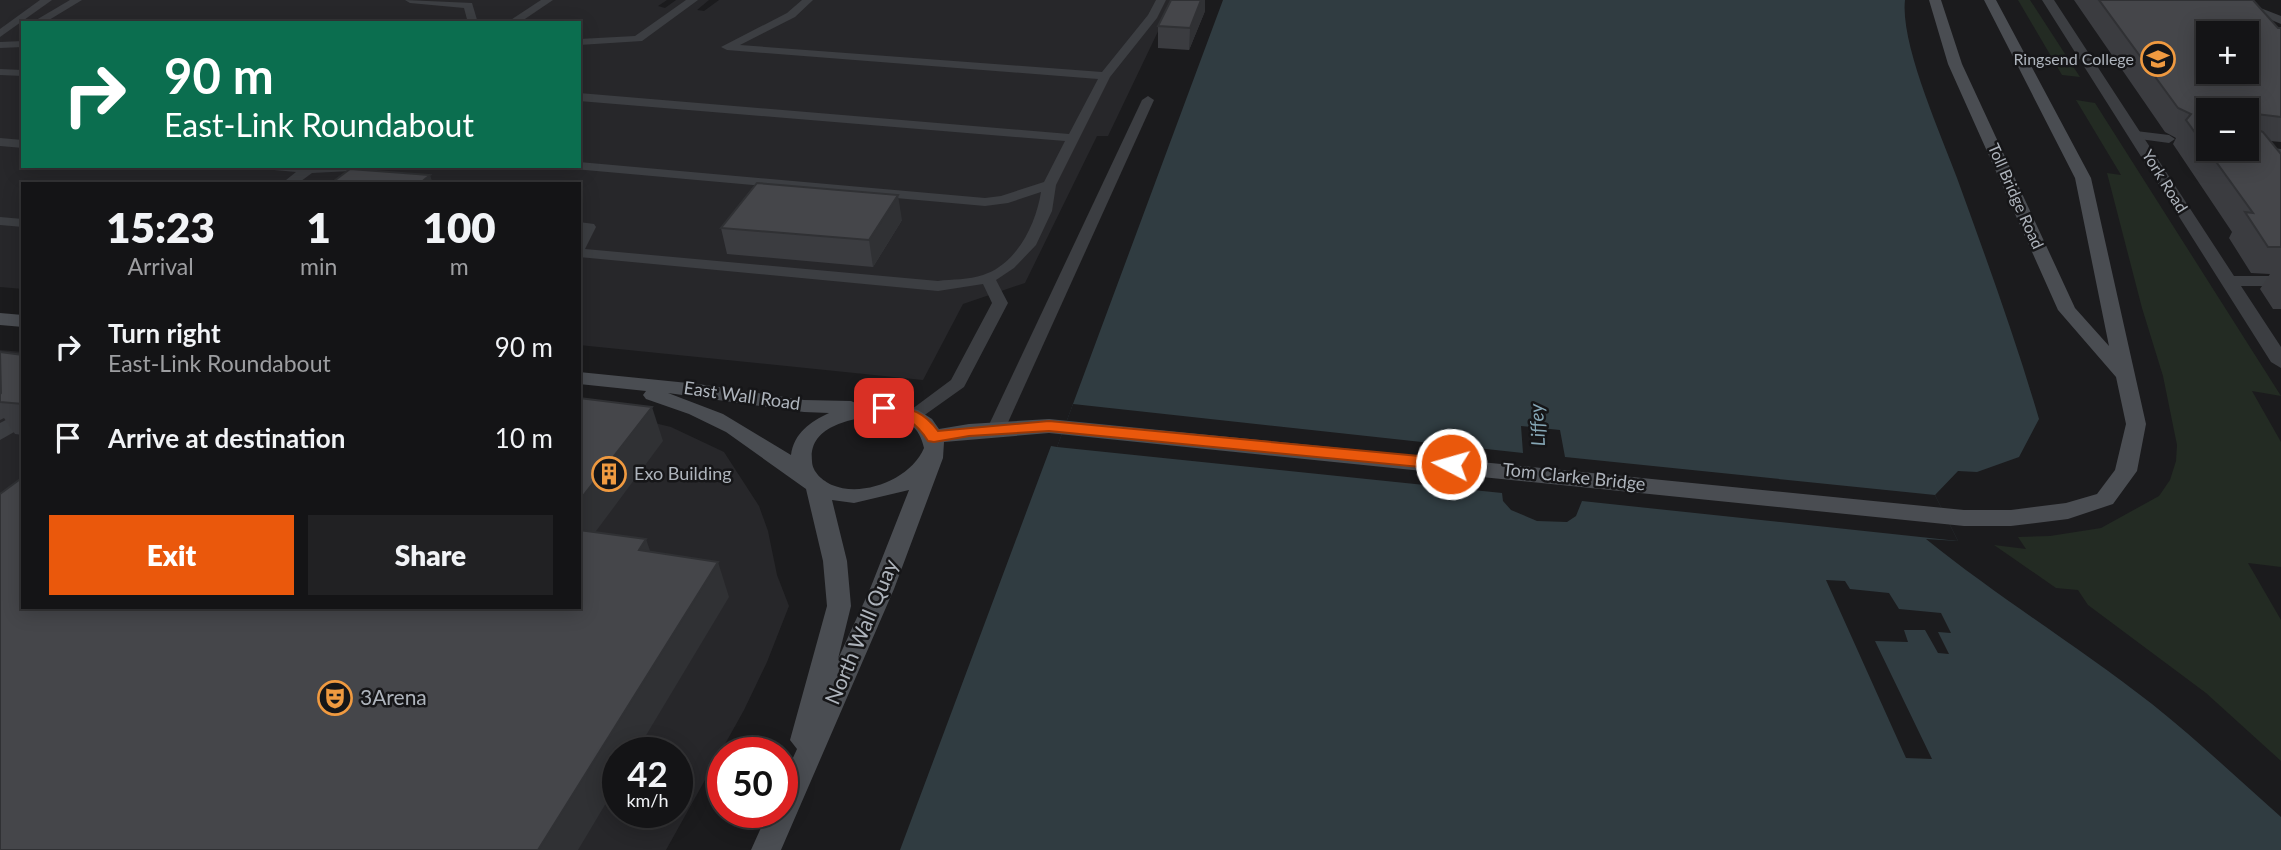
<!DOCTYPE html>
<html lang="en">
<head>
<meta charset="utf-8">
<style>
  :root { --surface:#141416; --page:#212123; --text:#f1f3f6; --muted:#9d9ea1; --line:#333335; --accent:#ea580c }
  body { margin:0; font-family:Lato,sans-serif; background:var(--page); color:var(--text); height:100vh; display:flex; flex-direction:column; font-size:26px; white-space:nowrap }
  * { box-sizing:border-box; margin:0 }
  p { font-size:23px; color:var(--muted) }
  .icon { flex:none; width:38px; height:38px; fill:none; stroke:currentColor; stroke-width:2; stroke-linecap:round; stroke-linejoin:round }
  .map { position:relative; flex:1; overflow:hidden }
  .sheet { position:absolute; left:21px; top:182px; width:560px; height:427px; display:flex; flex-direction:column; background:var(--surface); border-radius:0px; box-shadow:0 4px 18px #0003,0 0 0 2px var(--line) }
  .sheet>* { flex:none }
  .guide { position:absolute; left:21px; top:21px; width:560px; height:147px; border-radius:0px; box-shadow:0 4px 18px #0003,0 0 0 2px var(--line); background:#0b6e4f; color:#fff; overflow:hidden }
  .controls { position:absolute; left:2196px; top:21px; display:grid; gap:14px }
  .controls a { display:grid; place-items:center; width:63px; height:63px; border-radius:0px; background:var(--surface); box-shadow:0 4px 18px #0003,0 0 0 2px var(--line); font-size:35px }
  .speed { position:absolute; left:602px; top:737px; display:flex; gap:14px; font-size:35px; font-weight:700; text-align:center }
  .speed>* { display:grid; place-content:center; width:91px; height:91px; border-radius:50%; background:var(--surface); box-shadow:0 4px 18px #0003,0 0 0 2px var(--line); line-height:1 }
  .speed small { font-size:18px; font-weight:400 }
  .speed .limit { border:10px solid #d22; background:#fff; color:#111 }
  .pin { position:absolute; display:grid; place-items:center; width:60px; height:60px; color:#fff; margin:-30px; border-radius:14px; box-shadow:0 4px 10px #0006 }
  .me { position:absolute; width:77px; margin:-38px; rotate:276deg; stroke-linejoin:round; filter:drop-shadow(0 0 5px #0008) }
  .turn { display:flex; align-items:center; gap:24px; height:147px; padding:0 28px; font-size:32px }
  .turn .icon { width:91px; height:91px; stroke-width:2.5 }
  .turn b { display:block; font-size:49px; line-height:60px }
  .eta { display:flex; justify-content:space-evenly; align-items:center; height:119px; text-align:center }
  .eta b { font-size:42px; font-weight:800; line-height:49px }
  .primary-button { display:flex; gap:14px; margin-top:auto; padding:14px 28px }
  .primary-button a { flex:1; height:80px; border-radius:0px; background:var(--accent); color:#fff; font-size:28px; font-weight:800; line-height:80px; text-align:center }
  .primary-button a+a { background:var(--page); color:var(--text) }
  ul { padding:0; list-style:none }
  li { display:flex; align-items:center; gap:21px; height:91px; padding:0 28px }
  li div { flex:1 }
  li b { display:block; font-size:26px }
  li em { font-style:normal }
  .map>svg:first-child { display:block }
  .built { fill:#27272a; fill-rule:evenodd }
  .green { fill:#232b23 }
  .water { fill:#303c41 }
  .pier { fill:#1b1b1d }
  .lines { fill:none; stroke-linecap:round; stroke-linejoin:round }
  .lane { fill:#3c3e42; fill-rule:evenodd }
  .street { fill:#3c3e42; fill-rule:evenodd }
  .secondary { fill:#4a4d52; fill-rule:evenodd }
  .wall { fill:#3b3c40 }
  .shaded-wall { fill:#303134 }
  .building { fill:#45464a; stroke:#303134; stroke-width:2; fill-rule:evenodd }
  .route { fill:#ea580c; stroke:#983908; stroke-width:2 }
  .labels { text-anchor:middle; stroke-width:5; stroke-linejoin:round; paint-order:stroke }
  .far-poi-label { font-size:16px; fill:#aeb4bc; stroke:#161618; text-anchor:end }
  .far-street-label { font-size:16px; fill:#aeb4bc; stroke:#161618 }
  .street-label { font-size:18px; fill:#aeb4bc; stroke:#161618 }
  .poi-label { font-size:18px; fill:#aeb4bc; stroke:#161618; text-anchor:start }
  .water-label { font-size:19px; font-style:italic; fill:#86a7b6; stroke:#161618 }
  .near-street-label { font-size:21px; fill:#aeb4bc; stroke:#161618 }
  .near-poi-label { font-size:21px; fill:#aeb4bc; stroke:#161618; text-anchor:start }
</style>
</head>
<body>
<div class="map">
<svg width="2281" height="850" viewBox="0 0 2281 850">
  <rect width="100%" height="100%" fill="#1b1b1d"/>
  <g class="built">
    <path d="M0,0H667L658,6L665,8L676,0H709L697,10L704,11L719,0H1173L1108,136H1097L1025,283L963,304L923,380L579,345V184H23V289L0,287ZM23,23H579V166H23Z"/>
    <path d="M0,350L23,352V607H579L613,413L671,427L724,452L759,506L768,531L777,575L789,606L767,662L744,710L666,850H0ZM618,752H677V812H618Z"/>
  </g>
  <g class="green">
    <polygon points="2018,0 2030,0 2080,77 2062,75"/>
    <polygon points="2076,100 2095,103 2281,396 2252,391 2281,442 2281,567 2248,563 2281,620 2281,761 2206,693 2088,605 2078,590 2056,588 1994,545 2026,549 2018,537 2050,536 2101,528 2159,496 2170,480 2176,461 2177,445 2163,376 2142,308 2107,173 2121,175"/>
  </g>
  <path class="water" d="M1223,0H1905C1900,44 1941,134 1957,178C1986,258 2015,337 2039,419L2019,457L1977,472L1958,471L1935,495L1958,541L1926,539C1999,598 2078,646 2152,704C2196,739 2238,779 2281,817V850H900L1051,446L1057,447Z"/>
  <g class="pier">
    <polygon points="1073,404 1523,453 1521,426 1560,430 1565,457 1935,495 1958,541 1582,501 1576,516 1567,522 1537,521 1511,510 1503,501 1502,493 1057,447"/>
    <polygon points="1826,580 1845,581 1850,589 1889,593 1899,609 1941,613 1951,633 1938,632 1949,654 1938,653 1925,630 1904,630 1908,642 1875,641 1932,759 1906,758"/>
  </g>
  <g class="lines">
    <g class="lane">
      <polygon points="40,0 52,0 0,37 0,29"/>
      <polygon points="70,0 82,0 44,23 31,23"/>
      <polygon points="405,0 472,3 478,23 468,23 464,8 410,3"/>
      <polygon points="541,0 553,0 519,23 506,23"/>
      <polygon points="686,0 698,0 642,41 579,45 579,39 635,36"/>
      <path d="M802,0H813L795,17L740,45L1102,72L1148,15L1156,0H1166L1157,18L1110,77L1056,185L1052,211L1036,245L1014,268L996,280L1008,303L964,387L919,419L913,420L904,415L951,380L992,303L983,284L938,291L579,257V222L594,224L596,227L585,249L938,281C952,279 969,280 983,275C1017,264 1036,224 1041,192L1008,203L985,206L574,169L573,166H579V162L985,198L1001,196L1044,182L1065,141L579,101V93L1069,134L1098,79L727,50L721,47L787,13Z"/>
      <polygon points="23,41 23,47 0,48 0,42"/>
      <polygon points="0,69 23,70 23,76 0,75"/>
      <polygon points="1148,96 1154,100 1005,429 1002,433 990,433 987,429 1142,100"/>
      <polygon points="2136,131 2169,135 2175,139 2169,143 2132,138 2132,132"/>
      <polygon points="0,138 23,140 23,148 0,146"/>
      <polygon points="2247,145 2281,149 2281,157 2245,153 2239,149 2247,149"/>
      <polygon points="268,166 377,166 371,170 312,173 297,184 281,184 296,172 274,170"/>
      <polygon points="0,217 23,219 23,227 0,225"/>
    </g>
    <g class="street">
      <polygon points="2042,0 2054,0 2234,276 2281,276 2281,286 2241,286 2281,347 2281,368 2271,362"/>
      <polygon points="2223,0 2240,0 2281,16 2281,24"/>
      <polygon points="23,411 23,427 0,440 0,423"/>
    </g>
    <g class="secondary">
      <path d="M1929,0H1941L1962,64L2075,308L2109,346L2075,178L1984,0H1996L2091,178L2146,424L2137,471L2113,504L2068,519L2011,526H1964L1049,433L944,442L943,458L894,589L781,850H751L768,812H782V782L797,749L790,740L827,606L823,561L806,489L726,432L689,414L646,399L643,395L646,391L579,384V372L698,384L804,400L851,401L860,405L885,402L918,410L932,419L939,429L969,424L1049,419L1964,510H2011L2066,503L2097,494L2115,470L2126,424L2116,377L2058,310L1948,64ZM668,393L804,412L829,413C810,422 794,433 791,455L723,414ZM885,414C906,418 920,427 924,448C911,479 863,498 832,485C823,481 812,472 812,461C808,423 858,418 885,414ZM909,490L870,589L838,659L851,606L847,561L832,500L854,503Z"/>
      <polygon points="0,313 23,315 23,327 0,325"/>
    </g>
  </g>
  <g class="wall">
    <polygon points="2074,0 2253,0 2278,28 2281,28 2281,142 2270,141 2281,154 2281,309 2273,309 2260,289 2270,274 2251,273 2229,238 2232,232 2173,144 2176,138 2165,132"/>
    <polygon points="1205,11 1189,50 1158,48 1158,26"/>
    <polygon points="902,220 873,267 727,254 721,228"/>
    <polygon points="0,352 23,355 23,435 15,434 4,418 0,420"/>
  </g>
  <g class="shaded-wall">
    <polygon points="1201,0 1205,0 1205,11 1189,50 1190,28"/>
    <polygon points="430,175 433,184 419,184"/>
    <polygon points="898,195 902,220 873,267 869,240"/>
    <polygon points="652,407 663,441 579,554 579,501"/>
    <polygon points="646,539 658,574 639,550"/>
    <polygon points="718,562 729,597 636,752 618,752 618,783 578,850 538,850"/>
  </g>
  <g class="building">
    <polygon points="1171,0 1201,0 1190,28 1158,26"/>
    <path d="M2099,0H2253L2278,28H2281V117L2248,113L2255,122L2251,123L2252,127L2263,132L2281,154V247H2268L2245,212L2253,213L2186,120L2191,114L2178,108ZM2208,33H2247V72H2208ZM2208,110H2247V149H2208Z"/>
    <polygon points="350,169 430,175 419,184 330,184"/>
    <polygon points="757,183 898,195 869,240 721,228"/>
    <polygon points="0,352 23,355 23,404 0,402 0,394 1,393"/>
    <polygon points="579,398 652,407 579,501"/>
    <polygon points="23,477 23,607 579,607 579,530 646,539 639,550 718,562 538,850 0,850 0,494"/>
  </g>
  <path class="route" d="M884,404C909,409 922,409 938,431L1049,421L1451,459L1460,464L1451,470L1049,431L969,436L934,442L928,441C913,418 904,418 879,412L877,408Z"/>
  <defs>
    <g id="university-ring" transform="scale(1.75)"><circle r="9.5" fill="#161618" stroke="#f09a40" stroke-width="1.5"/><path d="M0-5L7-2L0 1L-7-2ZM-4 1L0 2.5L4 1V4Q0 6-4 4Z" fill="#f09a40"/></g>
    <g id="building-ring" transform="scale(1.75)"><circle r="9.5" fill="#161618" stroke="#f09a40" stroke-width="1.5"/><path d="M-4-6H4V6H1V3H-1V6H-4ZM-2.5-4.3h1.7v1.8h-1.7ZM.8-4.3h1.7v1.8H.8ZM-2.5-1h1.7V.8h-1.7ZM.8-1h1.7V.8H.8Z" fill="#f09a40"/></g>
    <g id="theatre-ring" transform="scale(1.75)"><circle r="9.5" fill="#161618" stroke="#f09a40" stroke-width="1.5"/><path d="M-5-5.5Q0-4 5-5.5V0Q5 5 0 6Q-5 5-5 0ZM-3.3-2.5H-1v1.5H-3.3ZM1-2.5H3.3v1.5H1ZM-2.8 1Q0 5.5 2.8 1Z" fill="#f09a40"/></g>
  </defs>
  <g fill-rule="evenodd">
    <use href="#university-ring" x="2158" y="59"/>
    <use href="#building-ring" x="609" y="474"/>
    <use href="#theatre-ring" x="335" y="698"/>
  </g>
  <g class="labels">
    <g class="far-poi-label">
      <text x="2134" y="65">Ringsend College</text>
    </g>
    <g class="far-street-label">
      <text transform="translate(2165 181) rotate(58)" y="6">York Road</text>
      <text transform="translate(2016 196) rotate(66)" y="6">Toll Bridge Road</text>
    </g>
    <g class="street-label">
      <text transform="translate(742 396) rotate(8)" y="6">East Wall Road</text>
      <text transform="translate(1574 477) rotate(6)" y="6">Tom Clarke Bridge</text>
    </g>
    <g class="poi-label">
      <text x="634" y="480">Exo Building</text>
    </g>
    <g class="water-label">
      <text transform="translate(1537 425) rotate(-93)" y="7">Liffey</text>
    </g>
    <g class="near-street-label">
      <text transform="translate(862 632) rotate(-67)" y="7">North Wall Quay</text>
    </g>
    <g class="near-poi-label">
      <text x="360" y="705">3Arena</text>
    </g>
  </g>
</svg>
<div class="controls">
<a>+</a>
<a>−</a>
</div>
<div class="speed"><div>42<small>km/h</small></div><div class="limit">50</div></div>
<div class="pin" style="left:884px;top:408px;background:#d93025"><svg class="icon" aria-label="arrive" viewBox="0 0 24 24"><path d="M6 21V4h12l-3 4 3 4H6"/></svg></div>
<svg class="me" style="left:1451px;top:464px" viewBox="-20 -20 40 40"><circle r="17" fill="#ea580c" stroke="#fff" stroke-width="3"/><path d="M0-11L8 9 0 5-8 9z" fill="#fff"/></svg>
<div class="guide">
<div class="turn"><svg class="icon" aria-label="right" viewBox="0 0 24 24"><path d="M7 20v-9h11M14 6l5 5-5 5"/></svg><div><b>90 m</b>East-Link Roundabout</div></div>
</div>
<section class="sheet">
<div class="eta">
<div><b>15:23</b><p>Arrival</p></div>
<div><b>1</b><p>min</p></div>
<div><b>100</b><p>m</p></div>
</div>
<ul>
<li><svg class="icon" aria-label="right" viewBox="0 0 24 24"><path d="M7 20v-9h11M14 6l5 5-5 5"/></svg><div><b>Turn right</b><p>East-Link Roundabout</p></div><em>90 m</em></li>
<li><svg class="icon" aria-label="arrive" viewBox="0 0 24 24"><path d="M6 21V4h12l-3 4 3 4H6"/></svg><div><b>Arrive at destination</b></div><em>10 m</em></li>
</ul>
<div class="primary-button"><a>Exit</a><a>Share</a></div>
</section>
</div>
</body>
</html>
